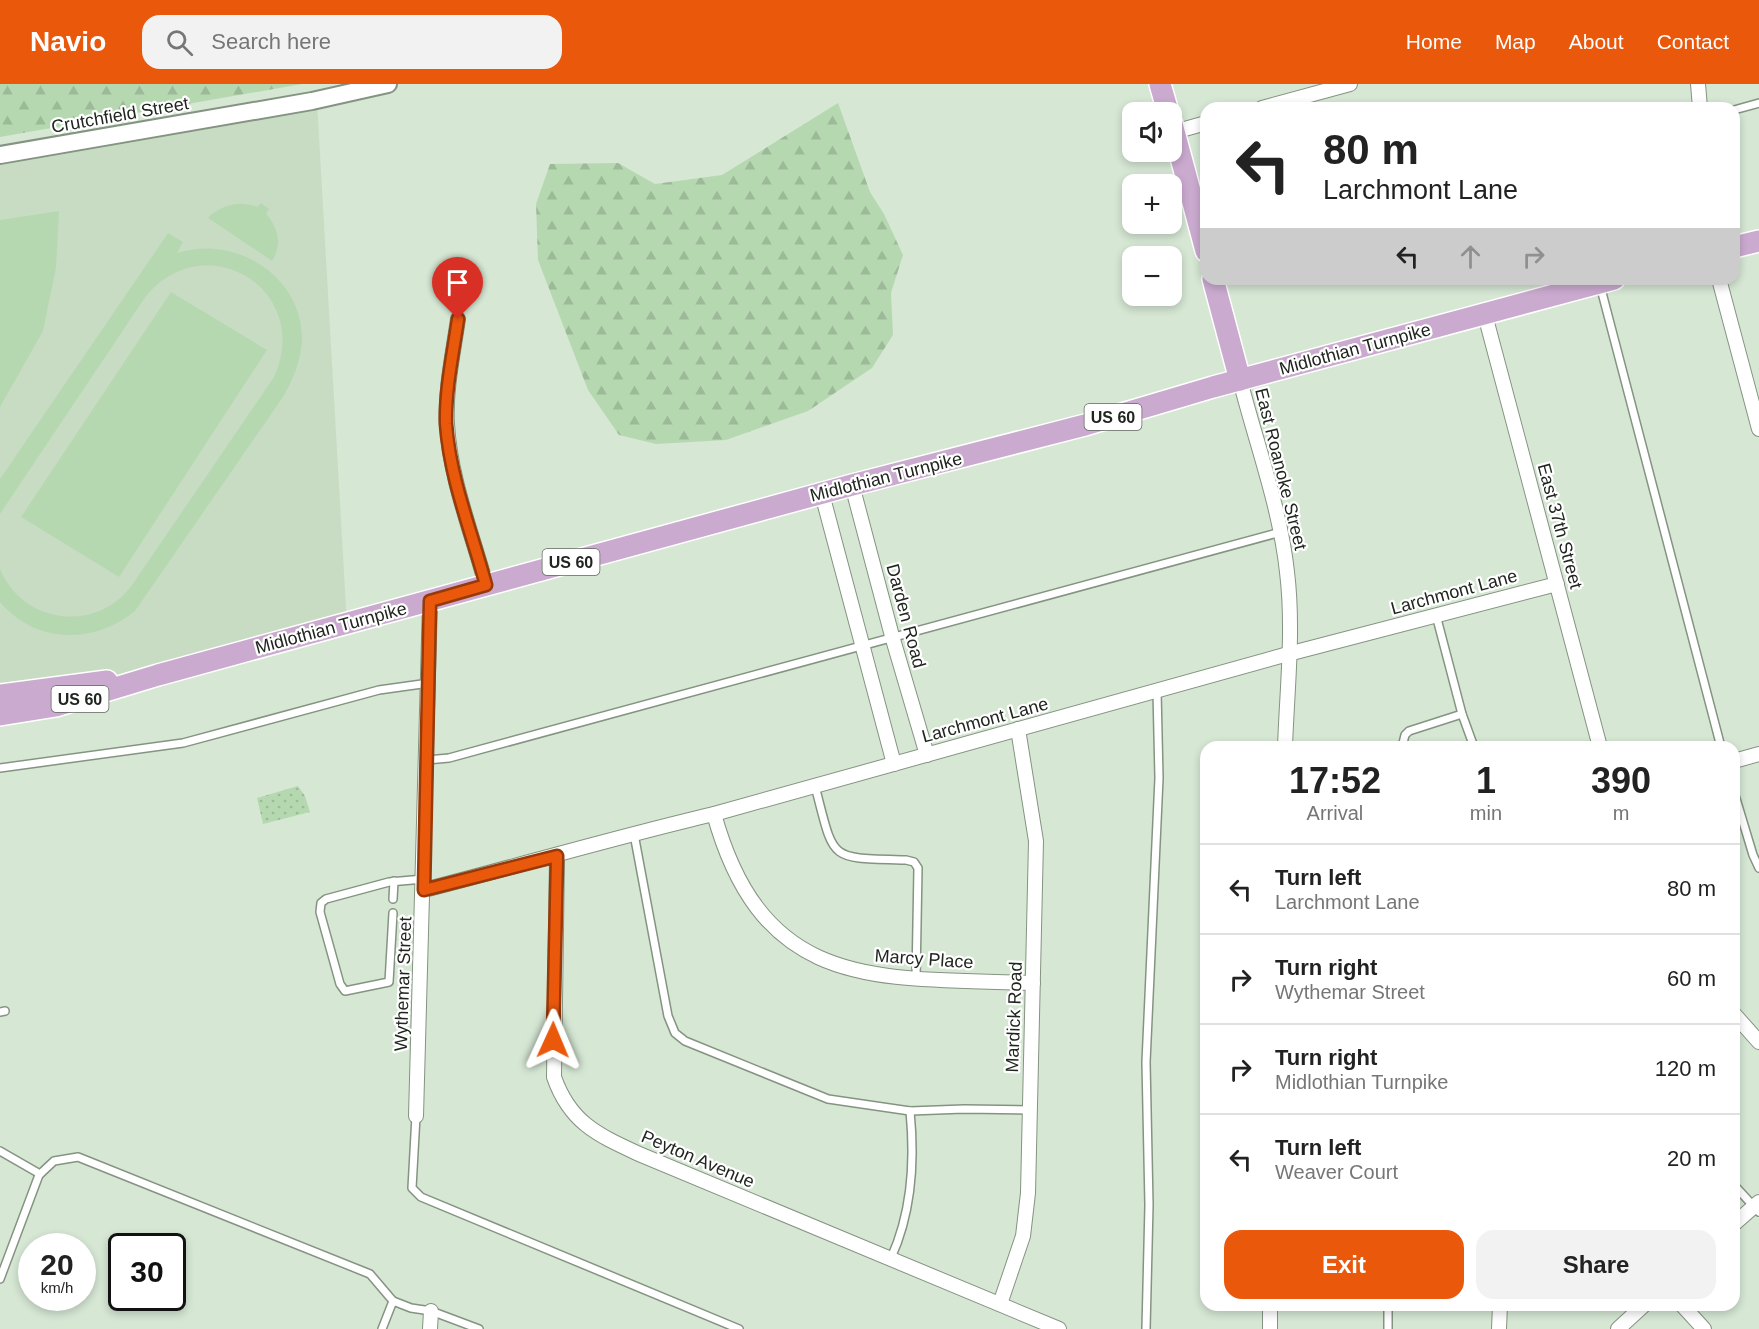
<!DOCTYPE html>
<html lang="en">
<head>
<meta charset="utf-8">
<style>
  :root { --surface:#fff; --page:#f2f2f2; --text:#222; --muted:#767676; --line:#e0e0e0; --accent:#ea580c }
  body { margin:0; font-family:Helvetica,sans-serif; background:var(--page); color:var(--text); height:100vh; display:flex; flex-direction:column; font-size:22px; white-space:nowrap }
  * { box-sizing:border-box; margin:0 }
  p { font-size:20px; color:var(--muted) }
  .icon { flex:none; width:33px; height:33px; fill:none; stroke:currentColor; stroke-width:2; stroke-linecap:round; stroke-linejoin:round }
  .map { position:relative; flex:1; overflow:hidden }
  .drawer { position:absolute; left:1200px; top:657px; width:540px; height:570px; display:flex; flex-direction:column; background:var(--surface); border-radius:18px; box-shadow:0 3px 9px #0003 }
  .drawer>* { flex:none }
  .top-card { position:absolute; left:1200px; top:18px; width:540px; height:183px; border-radius:18px; box-shadow:0 3px 9px #0003; background:#fff; color:var(--text); overflow:hidden }
  .buttons { position:absolute; left:1122px; top:18px; display:grid; gap:12px }
  .buttons a { display:grid; place-items:center; width:60px; height:60px; border-radius:12px; background:var(--surface); box-shadow:0 3px 9px #0003; font-size:30px }
  .speed { position:absolute; left:18px; top:1149px; display:flex; gap:12px; font-size:30px; font-weight:700; text-align:center }
  .speed>* { display:grid; place-content:center; width:78px; height:78px; border-radius:50%; background:var(--surface); box-shadow:0 3px 9px #0003; line-height:1 }
  .speed small { font-size:15px; font-weight:400 }
  .speed .limit { border:3px solid #111; border-radius:9px; background:#fff; color:#111 }
  .pin { position:absolute; display:grid; place-items:center; width:51px; height:51px; color:#fff; margin:-62px -26px; border-radius:50% 50% 50% 0; rotate:-45deg; box-shadow:0 0 6px #0007 }
  .pin .icon { rotate:45deg }
  .me { position:absolute; width:66px; margin:-33px; rotate:1deg; stroke-linejoin:round; filter:drop-shadow(0 0 4px #0008) }
  .turn { display:flex; align-items:center; gap:21px; height:126px; padding:0 24px; font-size:27px }
  .turn .icon { width:78px; height:78px; stroke-width:2.5 }
  .turn b { display:block; font-size:42px; line-height:51px }
  .lanes { display:flex; align-items:center; height:57px; padding:0 24px; background:#0003; justify-content:center; gap:30px; direction:ltr }
  .lanes .off { opacity:.35 }
  .eta { display:flex; justify-content:space-evenly; align-items:center; height:102px; text-align:center }
  .eta b { font-size:36px; font-weight:600; line-height:42px }
  .primary-button { display:flex; gap:12px; margin-top:auto; padding:12px 24px }
  .primary-button a { flex:1; height:69px; border-radius:18px; background:var(--accent); color:#fff; font-size:24px; font-weight:600; line-height:69px; text-align:center }
  .primary-button a+a { background:var(--page); color:var(--text) }
  ul { padding:0; list-style:none }
  li { display:flex; align-items:center; gap:18px; height:90px; padding:0 24px; border-top:2px solid var(--line) }
  li div { flex:1 }
  li b { display:block; font-size:22px }
  li em { font-style:normal }
  header { display:flex; align-items:center; gap:36px; box-sizing:border-box; height:84px; padding:0 30px; background:var(--accent); color:#fff }
  header strong { font-size:28px }
  nav { display:flex; gap:33px; margin-inline-start:auto; font-size:21px }
  .search { width:420px; height:54px; background:var(--page); display:flex; align-items:center; gap:15px; box-sizing:border-box; padding:0 21px; border-radius:18px; color:var(--muted); font-size:22px }
  .map>svg:first-child { display:block }
  .built { fill:#c8dcc4 }
  .forest { fill:url(#forest-firs) }
  .park { fill:url(#park-dots) }
  .pitch { fill:#b6d8b1 }
  .lines { fill:none; stroke-linecap:round; stroke-linejoin:round }
  .service-casing { stroke:#859482; stroke-width:10 }
  .minor-casing { stroke:#859482; stroke-width:16 }
  .tertiary-casing { stroke:#859482; stroke-width:20 }
  .primary-casing { stroke:#fff; stroke-width:24 }
  .service { stroke:#fff; stroke-width:7 }
  .minor { stroke:#fff; stroke-width:14 }
  .tertiary { stroke:#fff; stroke-width:16 }
  .primary { stroke:#cbaad0; stroke-width:21 }
  .route-casing { stroke:#983908; stroke-width:15 }
  .route { stroke:#ea580c; stroke-width:10 }
  .labels { text-anchor:middle; stroke-width:4.5; stroke-linejoin:round; paint-order:stroke }
  .shield { fill:#fff; stroke:#636762; stroke-width:1.5 }
  .shield-label { font-size:16px; font-weight:bold; fill:#20261f }
  .street-label { font-size:18px; fill:#20261f; stroke:#fff }
</style>
</head>
<body>
<header>
<strong>Navio</strong>
<div class="search"><svg class="icon" aria-label="search" viewBox="0 0 24 24"><circle cx="10" cy="10" r="6"/><path d="M15 15l6 6"/></svg>Search here</div>
<nav><a>Home</a><a>Map</a><a>About</a><a>Contact</a></nav>
</header>
<div class="map">
<svg width="1759" height="1245" viewBox="0 0 1759 1245">
  <defs>
    <pattern id="forest-firs" width="22" height="20" patternUnits="userSpaceOnUse" patternTransform="scale(1.5)"><rect width="22" height="20" fill="#b6d8b1"/><path d="M5 1l3.5 6h-7zM16 11l3.5 6h-7z" fill="#9cb998"/></pattern>
    <pattern id="park-dots" width="8" height="8" patternUnits="userSpaceOnUse" patternTransform="scale(1.5)"><rect width="8" height="8" fill="#b6d8b1"/><path d="M2 2h.1M6 6h.1" fill="none" stroke="#9cb998" stroke-width="1.8" stroke-linecap="round"/></pattern>
  </defs>
  <rect width="100%" height="100%" fill="#d6e7d4"/>
  <polygon class="built" points="317,18 347,541 157,591 0,611 0,72"/>
  <g class="forest">
    <polygon points="0,0 302,0 0,53"/>
    <polygon points="838,19 870,108 884,130 903,171 891,209 893,251 872,284 808,327 726,356 656,360 619,351 588,306 538,176 536,120 550,80 618,79 655,100 722,91"/>
  </g>
  <polygon class="park" points="298,702 305,712 310,728 263,740 257,714"/>
  <g class="pitch">
    <path d="M261,119L269,125L266,129C278,145 283,159 272,177L208,134C220,121 241,116 257,123Z"/>
    <polygon points="59,127 56,184 43,247 0,323 0,136"/>
    <path d="M168,149L183,158L177,169C235,150 303,192 302,256C301,277 293,296 283,313L135,527C94,561 35,560 0,518V485C23,540 96,550 132,501L274,293C314,204 202,139 144,215L0,430V395Z"/>
    <polygon points="171,208 267,266 119,493 21,433"/>
  </g>
  <g class="lines">
    <g class="service-casing">
      <g id="service">
        <polyline points="1734,26 1759,19"/>
        <polyline points="1600,201 1721,663"/>
        <polyline points="1436,531 1462,630 1474,663"/>
        <polyline points="1402,663 1405,651 1409,647 1462,630"/>
        <polyline points="427,676 449,674 1281,448"/>
        <polyline points="0,684 183,659 379,606 429,599"/>
        <path d="M815,702C835,778 827,774 906,776L914,778L918,784L916,894"/>
        <polyline points="1734,708 1753,771 1759,784"/>
        <polyline points="634,750 668,932 675,949 685,957 828,1015 910,1027 964,1025 1030,1026"/>
        <polyline points="393,815 394,797"/>
        <polyline points="393,829 389,898 345,907 340,900 320,828 321,819 326,815 389,798 424,795"/>
        <polyline points="0,928 5,927"/>
        <polyline points="416,1032 412,1104 421,1113 739,1245"/>
        <polyline points="0,1067 40,1090"/>
        <polyline points="1734,1101 1759,1128"/>
        <path d="M891,1174C912,1128 915,1077 910,1027"/>
        <polyline points="0,1195 39,1091 54,1077 78,1073 370,1190 393,1217 411,1224 431,1227 479,1245"/>
        <polyline points="382,1245 393,1217"/>
        <polyline points="1146,1245 1149,1121 1146,978 1159,694 1157,607"/>
        <polyline points="1388,1245 1388,1221"/>
      </g>
    </g>
    <g class="minor-casing">
      <g id="minor">
        <polyline points="1698,0 1700,24"/>
        <polyline points="1262,24 1350,0"/>
        <polyline points="1174,48 1206,39"/>
        <polyline points="1719,195 1759,345"/>
        <polyline points="1485,231 1600,663"/>
        <path d="M458,235C453,270 445,306 447,340C450,395 472,449 486,501"/>
        <path d="M1240,296C1256,359 1280,423 1287,488C1294,545 1287,605 1285,663"/>
        <polyline points="852,401 892,552 927,671"/>
        <polyline points="822,410 894,680"/>
        <polyline points="1734,677 1759,670"/>
        <path d="M714,730C764,910 879,893 1033,899"/>
        <path d="M557,772L554,993C570,1039 598,1051 639,1070L1059,1245"/>
        <path d="M424,806C521,781 616,753 714,730L1288,570L1557,500"/>
        <polyline points="1734,930 1759,958"/>
        <polyline points="416,1032 430,517"/>
        <polyline points="1734,1140 1759,1118"/>
        <polyline points="1000,1220 1023,1152 1028,1109 1036,757 1018,645"/>
        <polyline points="1682,1221 1704,1245"/>
        <polyline points="430,1245 431,1227"/>
        <polyline points="1270,1245 1270,1221"/>
        <polyline points="1499,1245 1500,1221"/>
        <polyline points="1618,1245 1644,1221"/>
      </g>
    </g>
    <g class="tertiary-casing">
      <polyline id="tertiary" points="0,71 312,17 388,0"/>
    </g>
    <g class="primary-casing">
      <g id="primary">
        <polyline points="1160,0 1168,28"/>
        <polyline points="1172,40 1206,167"/>
        <polyline points="1734,163 1759,157"/>
        <polyline points="1213,195 1240,296"/>
        <polyline points="0,611 107,597"/>
        <polyline points="0,631 56,622 158,591 852,401 1085,341 1213,303 1614,195"/>
      </g>
    </g>
    <use href="#service" class="service"/>
    <use href="#minor" class="minor"/>
    <use href="#tertiary" class="tertiary"/>
    <use href="#primary" class="primary"/>
  </g>
  <g class="lines">
    <g class="route-casing">
      <path id="route" d="M458,235C453,270 445,306 446,340C450,395 472,449 486,501L430,517L424,806L557,772L553,956"/>
    </g>
    <use href="#route" class="route"/>
  </g>
  <g class="labels">
    <g class="shield">
      <rect x="1084.5" y="320" width="57" height="26" rx="4.5"/>
      <rect x="542.5" y="465" width="57" height="26" rx="4.5"/>
      <rect x="51.5" y="602" width="57" height="26" rx="4.5"/>
    </g>
    <g class="shield-label">
      <text x="1113" y="339">US 60</text>
      <text x="571" y="484">US 60</text>
      <text x="80" y="621">US 60</text>
    </g>
    <g class="street-label">
      <text transform="translate(120 31) rotate(-10)" y="6">Crutchfield Street</text>
      <text transform="translate(1355 265) rotate(-15)" y="6">Midlothian Turnpike</text>
      <text transform="translate(1281 385) rotate(76)" y="6">East Roanoke Street</text>
      <text transform="translate(886 393) rotate(-14)" y="6">Midlothian Turnpike</text>
      <text transform="translate(1560 442) rotate(75)" y="6">East 37th Street</text>
      <text transform="translate(1454 508) rotate(-15)" y="6">Larchmont Lane</text>
      <text transform="translate(906 532) rotate(75)" y="6">Darden Road</text>
      <text transform="translate(331 544) rotate(-15)" y="6">Midlothian Turnpike</text>
      <text transform="translate(985 636) rotate(-15)" y="6">Larchmont Lane</text>
      <text transform="translate(924 875) rotate(4)" y="6">Marcy Place</text>
      <text transform="translate(403 900) rotate(-88)" y="6">Wythemar Street</text>
      <text transform="translate(1014 933) rotate(-88)" y="6">Mardick Road</text>
      <text transform="translate(698 1075) rotate(23)" y="6">Peyton Avenue</text>
    </g>
  </g>
</svg>
<div class="buttons">
<a><svg class="icon" aria-label="sound" viewBox="0 0 24 24"><path d="M4 9h4l5-4v14l-5-4H4zM17 9q2 3 0 6"/></svg></a>
<a>+</a>
<a>−</a>
</div>
<div class="speed"><div>20<small>km/h</small></div><div class="limit">30</div></div>
<div class="pin" style="left:458px;top:235px;background:#d93025"><svg class="icon" aria-label="arrive" viewBox="0 0 24 24"><path d="M6 21V4h12l-3 4 3 4H6"/></svg></div>
<svg class="me" style="left:553px;top:956px" viewBox="-20 -20 40 40"><path d="M0-17L14 15 0 8-14 15z" fill="#ea580c" stroke="#fff" stroke-width="4"/></svg>
<div class="top-card">
<div class="turn"><svg class="icon" aria-label="left" viewBox="0 0 24 24"><path d="M17 20v-9H6M10 6l-5 5 5 5"/></svg><div><b>80 m</b>Larchmont Lane</div></div>
<div class="lanes"><svg class="icon" aria-label="left" viewBox="0 0 24 24"><path d="M17 20v-9H6M10 6l-5 5 5 5"/></svg><svg class="icon off" aria-label="ahead" viewBox="0 0 24 24"><path d="M12 20V5M6 11l6-6 6 6"/></svg><svg class="icon off" aria-label="right" viewBox="0 0 24 24"><path d="M7 20v-9h11M14 6l5 5-5 5"/></svg></div>
</div>
<section class="drawer">
<div class="eta">
<div><b>17:52</b><p>Arrival</p></div>
<div><b>1</b><p>min</p></div>
<div><b>390</b><p>m</p></div>
</div>
<ul>
<li><svg class="icon" aria-label="left" viewBox="0 0 24 24"><path d="M17 20v-9H6M10 6l-5 5 5 5"/></svg><div><b>Turn left</b><p>Larchmont Lane</p></div><em>80 m</em></li>
<li><svg class="icon" aria-label="right" viewBox="0 0 24 24"><path d="M7 20v-9h11M14 6l5 5-5 5"/></svg><div><b>Turn right</b><p>Wythemar Street</p></div><em>60 m</em></li>
<li><svg class="icon" aria-label="right" viewBox="0 0 24 24"><path d="M7 20v-9h11M14 6l5 5-5 5"/></svg><div><b>Turn right</b><p>Midlothian Turnpike</p></div><em>120 m</em></li>
<li><svg class="icon" aria-label="left" viewBox="0 0 24 24"><path d="M17 20v-9H6M10 6l-5 5 5 5"/></svg><div><b>Turn left</b><p>Weaver Court</p></div><em>20 m</em></li>
</ul>
<div class="primary-button"><a>Exit</a><a>Share</a></div>
</section>
</div>
</body>
</html>
